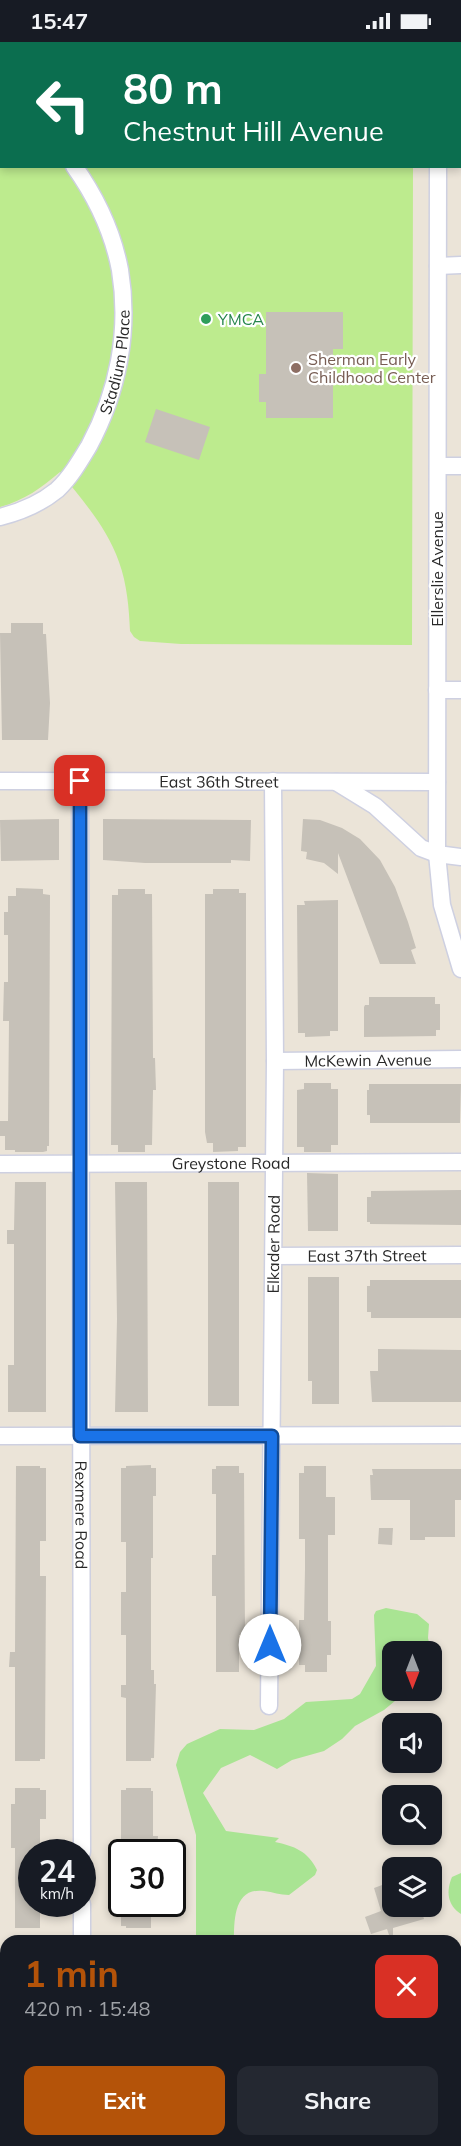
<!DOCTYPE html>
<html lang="en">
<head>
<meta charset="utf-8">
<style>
  :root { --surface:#171b24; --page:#242831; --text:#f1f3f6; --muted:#9ea1a6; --accent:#b45309 }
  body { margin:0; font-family:Mulish,sans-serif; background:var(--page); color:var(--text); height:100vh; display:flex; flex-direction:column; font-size:22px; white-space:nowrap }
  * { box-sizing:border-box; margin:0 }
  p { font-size:20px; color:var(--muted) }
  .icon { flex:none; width:33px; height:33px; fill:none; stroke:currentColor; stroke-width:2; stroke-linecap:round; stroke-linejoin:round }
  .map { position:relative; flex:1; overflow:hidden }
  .drawer { position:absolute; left:0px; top:1893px; width:462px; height:212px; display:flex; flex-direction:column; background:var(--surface); border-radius:18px 18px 0 0; box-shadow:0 3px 9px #0003 }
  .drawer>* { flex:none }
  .hud { position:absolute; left:0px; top:0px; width:462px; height:126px; box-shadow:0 3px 9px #0003; background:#0b6e4f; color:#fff; overflow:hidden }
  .needle { width:39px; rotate:180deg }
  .buttons { position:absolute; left:382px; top:1599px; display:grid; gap:12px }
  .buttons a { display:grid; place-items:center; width:60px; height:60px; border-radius:12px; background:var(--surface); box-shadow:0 3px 9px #0003; font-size:30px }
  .speed { position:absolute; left:18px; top:1797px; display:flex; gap:12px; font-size:30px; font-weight:700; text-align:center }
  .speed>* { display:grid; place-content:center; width:78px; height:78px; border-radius:50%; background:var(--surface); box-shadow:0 3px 9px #0003; line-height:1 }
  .speed small { font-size:15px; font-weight:400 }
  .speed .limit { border:3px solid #111; border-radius:9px; background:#fff; color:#111 }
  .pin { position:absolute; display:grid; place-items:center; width:51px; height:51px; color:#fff; margin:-26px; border-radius:12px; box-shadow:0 3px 9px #0006 }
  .me { position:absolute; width:66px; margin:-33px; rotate:0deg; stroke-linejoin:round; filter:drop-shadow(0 0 4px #0008) }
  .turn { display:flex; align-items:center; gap:21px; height:126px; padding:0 24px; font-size:27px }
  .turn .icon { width:78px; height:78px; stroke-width:2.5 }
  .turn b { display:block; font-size:42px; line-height:51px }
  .round { display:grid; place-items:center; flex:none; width:63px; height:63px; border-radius:12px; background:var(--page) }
  .headline { display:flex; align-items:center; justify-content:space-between; height:102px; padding:0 24px }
  h1 { font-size:36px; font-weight:700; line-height:45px; color:var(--accent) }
  .cta { display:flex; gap:12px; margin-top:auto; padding:12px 24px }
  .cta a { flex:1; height:69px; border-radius:12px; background:var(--accent); color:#fff; font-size:24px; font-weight:700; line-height:69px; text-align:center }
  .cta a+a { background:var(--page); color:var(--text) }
  .status { display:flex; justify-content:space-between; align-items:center; height:42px; padding:0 30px; background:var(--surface); direction:ltr }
  .status svg { height:16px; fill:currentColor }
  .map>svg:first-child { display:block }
  .green { fill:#a9e493 }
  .pitch { fill:#bdeb8e }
  .building { fill:#c6c1b8 }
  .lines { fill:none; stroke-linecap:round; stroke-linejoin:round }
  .minor-casing { stroke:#ced0e1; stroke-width:19 }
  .minor { stroke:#fff; stroke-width:16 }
  .route-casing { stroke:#114b97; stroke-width:15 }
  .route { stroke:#1a73e8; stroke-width:10 }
  .leisure-dot { fill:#2e9e5b; stroke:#fff; stroke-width:2 }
  .education-dot { fill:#8d6e63; stroke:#fff; stroke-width:2 }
  .labels { text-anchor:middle; stroke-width:4.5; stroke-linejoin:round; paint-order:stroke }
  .leisure-label { font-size:16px; fill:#27864d; stroke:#fff; text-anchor:start }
  .education-label { font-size:16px; fill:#785e54; stroke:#fff; text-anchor:start }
  .street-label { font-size:16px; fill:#282828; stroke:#fff }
</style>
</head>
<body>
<div class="status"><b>15:47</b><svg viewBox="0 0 49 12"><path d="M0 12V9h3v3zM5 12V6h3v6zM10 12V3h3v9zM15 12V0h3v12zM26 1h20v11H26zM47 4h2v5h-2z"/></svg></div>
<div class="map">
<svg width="461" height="2104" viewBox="0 0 461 2104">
  <rect width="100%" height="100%" fill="#ebe4d8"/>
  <g class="green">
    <path d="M386,1566L417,1572L429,1582L428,1596L431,1609L393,1610V1648L407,1649L384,1668L355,1684L342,1697L324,1709L292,1718L277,1727L250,1713L221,1726L203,1751L226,1789L279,1796L275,1800C294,1804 308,1809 317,1828L315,1833L289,1853C280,1853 273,1850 264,1849C234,1845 234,1878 234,1899H196V1793L176,1723L180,1710L187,1702L220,1687L254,1688L284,1677L306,1660L352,1657L360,1652L376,1624L374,1573L376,1569Z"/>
    <path d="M461,1831V1872C447,1863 446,1849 452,1835Z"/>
  </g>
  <g class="pitch">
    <polygon points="18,0 413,0 413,1 18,2"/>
    <path d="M0,87L2,124L413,125L412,603L181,602L140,599L134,595L130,589C129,566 127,542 119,520C107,485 82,458 60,430C41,446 25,458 0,465Z"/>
  </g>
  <g class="building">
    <polygon points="266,270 343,270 343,307 333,307 333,376 266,376 266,360 259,360 259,332 266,332"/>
    <polygon points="156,367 210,385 199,418 145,400"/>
    <polygon points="11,581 43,581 43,592 46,592 50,661 48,698 2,698 0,591 11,591"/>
    <polygon points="59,777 59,818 1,819 0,778"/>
    <polygon points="103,777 251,778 250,819 231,818 231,821 145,821 103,818"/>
    <polygon points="303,777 320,778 342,786 360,797 380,818 395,845 408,880 416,906 411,908 416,922 380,922 338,811 338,832 324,821 306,817 307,810 301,809"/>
    <polygon points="16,846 43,847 43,852 50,853 49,1104 47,1104 47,1109 43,1110 15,1110 15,1108 5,1108 5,1094 0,1094 0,1079 8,1079 9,979 3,979 4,940 8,940 8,893 4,893 4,870 8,870 8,854 16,854"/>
    <polygon points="118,847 145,847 145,852 152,852 153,1016 155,1016 156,1048 153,1048 152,1103 145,1103 145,1110 118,1110 118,1103 111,1103 112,853 118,853"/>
    <polygon points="213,847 239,847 239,851 246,851 246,1105 238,1105 238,1109 213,1110 213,1101 207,1101 205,1090 205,852 213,852"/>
    <polygon points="338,858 338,989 330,989 330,994 305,995 305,991 298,991 297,863 305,863 304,859"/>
    <polygon points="369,955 435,955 435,962 440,962 440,988 436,988 436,994 364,995 364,965 365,963 369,963"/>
    <polygon points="304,1041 331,1041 331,1047 338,1047 338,1103 331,1103 331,1110 304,1110 304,1105 297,1105 297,1048 304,1047"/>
    <polygon points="369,1042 461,1042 460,1081 370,1081 370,1073 367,1073 367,1048 369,1048"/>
    <polygon points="307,1131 338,1132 338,1189 308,1189"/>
    <polygon points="15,1140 46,1140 46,1370 8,1370 8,1323 14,1323 14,1202 7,1202 7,1188 14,1188"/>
    <polygon points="115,1140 147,1140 148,1370 115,1370 117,1277"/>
    <rect x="208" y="1140" width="31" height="224"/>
    <polygon points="461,1148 461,1183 370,1182 370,1180 367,1180 367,1155 371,1155 371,1149"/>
    <polygon points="308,1235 339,1235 339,1362 312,1362 312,1339 308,1339"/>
    <polygon points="370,1238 461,1238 461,1276 371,1276 371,1270 367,1270 367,1244 370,1244"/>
    <polygon points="378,1307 461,1308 461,1360 372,1360 370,1329 378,1329"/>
    <polygon points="151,1423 151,1426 156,1426 156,1454 153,1454 153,1516 151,1516 151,1628 154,1628 154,1642 156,1642 154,1716 151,1716 151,1719 126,1719 126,1656 121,1655 121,1643 126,1643 126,1593 121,1593 121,1550 126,1550 126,1500 121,1500 121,1426 126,1426 126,1424"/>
    <polygon points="16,1424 40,1424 40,1426 46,1426 46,1499 40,1499 40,1534 46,1534 45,1717 40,1717 40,1719 15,1719 15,1625 9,1625 10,1610 15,1610"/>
    <polygon points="216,1424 239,1424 239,1431 244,1431 245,1593 239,1593 239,1630 216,1630 216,1554 212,1554 212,1513 216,1513 216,1452 212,1452 212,1427 216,1427"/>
    <polygon points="304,1424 326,1424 326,1455 335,1455 335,1493 328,1493 328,1579 331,1579 331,1613 327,1613 327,1630 305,1630 305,1623 299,1623 299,1578 304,1578 305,1527 305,1497 299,1497 299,1431 304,1431"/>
    <polygon points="372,1427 461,1427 461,1458 455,1458 455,1495 425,1495 425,1498 410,1498 410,1458 371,1458 370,1433 373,1433"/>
    <polygon points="379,1486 393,1486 392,1503 378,1502"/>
    <polygon points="15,1746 40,1746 40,1748 46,1748 46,1777 40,1777 40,1810 32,1810 32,1862 40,1862 40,1886 15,1886 15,1806 11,1806 11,1762 15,1762"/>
    <polygon points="126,1746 151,1746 151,1749 153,1749 153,1794 158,1794 157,1808 151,1808 151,1810 121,1810 121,1748 126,1748"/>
    <polygon points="393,1839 393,1864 420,1864 424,1877 393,1886 393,1896 390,1896 387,1887 371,1892 365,1875 381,1869 374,1846"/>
    <polygon points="121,1862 151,1862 151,1886 126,1886 126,1884 121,1884"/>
  </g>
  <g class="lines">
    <g class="minor-casing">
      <g id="minor">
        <polyline points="32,2 32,0"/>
        <polyline points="439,2 439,0"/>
        <polyline points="460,29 461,29"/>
        <polyline points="0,75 2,75"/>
        <polyline points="438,124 437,812 442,863 461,927"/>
        <polyline points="438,224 461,223"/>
        <polyline points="438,424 461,424"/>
        <path id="s1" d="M0,475C20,470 41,461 57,448C70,436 80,419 89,404C118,350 130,289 120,228C113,191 96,155 74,124"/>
        <polyline points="437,648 461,648"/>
        <path id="s2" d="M0,739L437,740"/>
        <path id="s3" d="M80,739L82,1810"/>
        <polyline points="336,740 375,764 421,806 437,812 461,815"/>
        <path id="s4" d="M275,1019L461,1017"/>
        <path id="s5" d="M0,1122L461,1120"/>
        <path id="s6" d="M274,1214L461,1213"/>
        <polyline points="0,1394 461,1393"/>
        <path id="s7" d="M269,1664L275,1019L273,739"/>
        <polyline points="82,1862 82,1899"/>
        <polyline points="82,2104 82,2098"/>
      </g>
    </g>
    <use href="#minor" class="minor"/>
  </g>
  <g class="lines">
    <g class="route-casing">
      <polyline id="route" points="80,739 80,1394 272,1394 270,1603"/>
    </g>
    <use href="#route" class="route"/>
  </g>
  <circle class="leisure-dot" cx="206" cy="277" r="6"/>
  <circle class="education-dot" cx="296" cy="326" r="6"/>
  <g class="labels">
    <g class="leisure-label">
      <text x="218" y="283">YMCA</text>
    </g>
    <g class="education-label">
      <text x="308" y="323">Sherman Early<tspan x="308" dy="18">Childhood Center</tspan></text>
    </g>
    <g class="street-label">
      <text dy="6" stroke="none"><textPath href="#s1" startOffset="207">Stadium Place</textPath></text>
      <text transform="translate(437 527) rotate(-90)" y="6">Ellerslie Avenue</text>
      <text dy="6" stroke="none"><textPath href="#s2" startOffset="219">East 36th Street</textPath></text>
      <text dy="6" stroke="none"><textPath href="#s4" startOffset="93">McKewin Avenue</textPath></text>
      <text dy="6" stroke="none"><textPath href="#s5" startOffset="231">Greystone Road</textPath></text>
      <text dy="6" stroke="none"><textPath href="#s7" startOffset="462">Elkader Road</textPath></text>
      <text dy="6" stroke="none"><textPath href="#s6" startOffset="93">East 37th Street</textPath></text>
      <text dy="6" stroke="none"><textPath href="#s3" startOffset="734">Rexmere Road</textPath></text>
    </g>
  </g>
</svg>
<div class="buttons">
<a><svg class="needle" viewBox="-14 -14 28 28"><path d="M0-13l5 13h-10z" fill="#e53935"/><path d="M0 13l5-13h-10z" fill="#9ea1a6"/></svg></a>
<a><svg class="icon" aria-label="sound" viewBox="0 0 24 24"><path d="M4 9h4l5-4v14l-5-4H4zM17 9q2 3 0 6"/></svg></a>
<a><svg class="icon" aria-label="search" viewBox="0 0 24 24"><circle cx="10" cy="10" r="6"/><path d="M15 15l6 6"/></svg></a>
<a><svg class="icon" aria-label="layers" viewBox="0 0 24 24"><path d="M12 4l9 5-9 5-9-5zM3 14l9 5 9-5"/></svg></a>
</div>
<div class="speed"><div>24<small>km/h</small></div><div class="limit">30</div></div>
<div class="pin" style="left:80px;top:739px;background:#d93025"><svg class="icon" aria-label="arrive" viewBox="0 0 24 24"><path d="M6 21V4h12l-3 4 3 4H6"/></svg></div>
<svg class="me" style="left:270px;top:1603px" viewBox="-20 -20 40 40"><circle r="19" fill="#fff"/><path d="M0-13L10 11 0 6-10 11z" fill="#1a73e8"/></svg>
<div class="hud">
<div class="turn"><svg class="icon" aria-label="left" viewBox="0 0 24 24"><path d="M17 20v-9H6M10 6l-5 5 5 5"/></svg><div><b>80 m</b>Chestnut Hill Avenue</div></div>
</div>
<section class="drawer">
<div class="headline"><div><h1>1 min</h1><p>420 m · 15:48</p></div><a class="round" style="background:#d93025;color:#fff"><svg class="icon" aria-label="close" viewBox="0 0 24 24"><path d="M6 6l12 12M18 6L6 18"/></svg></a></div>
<div class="cta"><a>Exit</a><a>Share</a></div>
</section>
</div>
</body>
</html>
